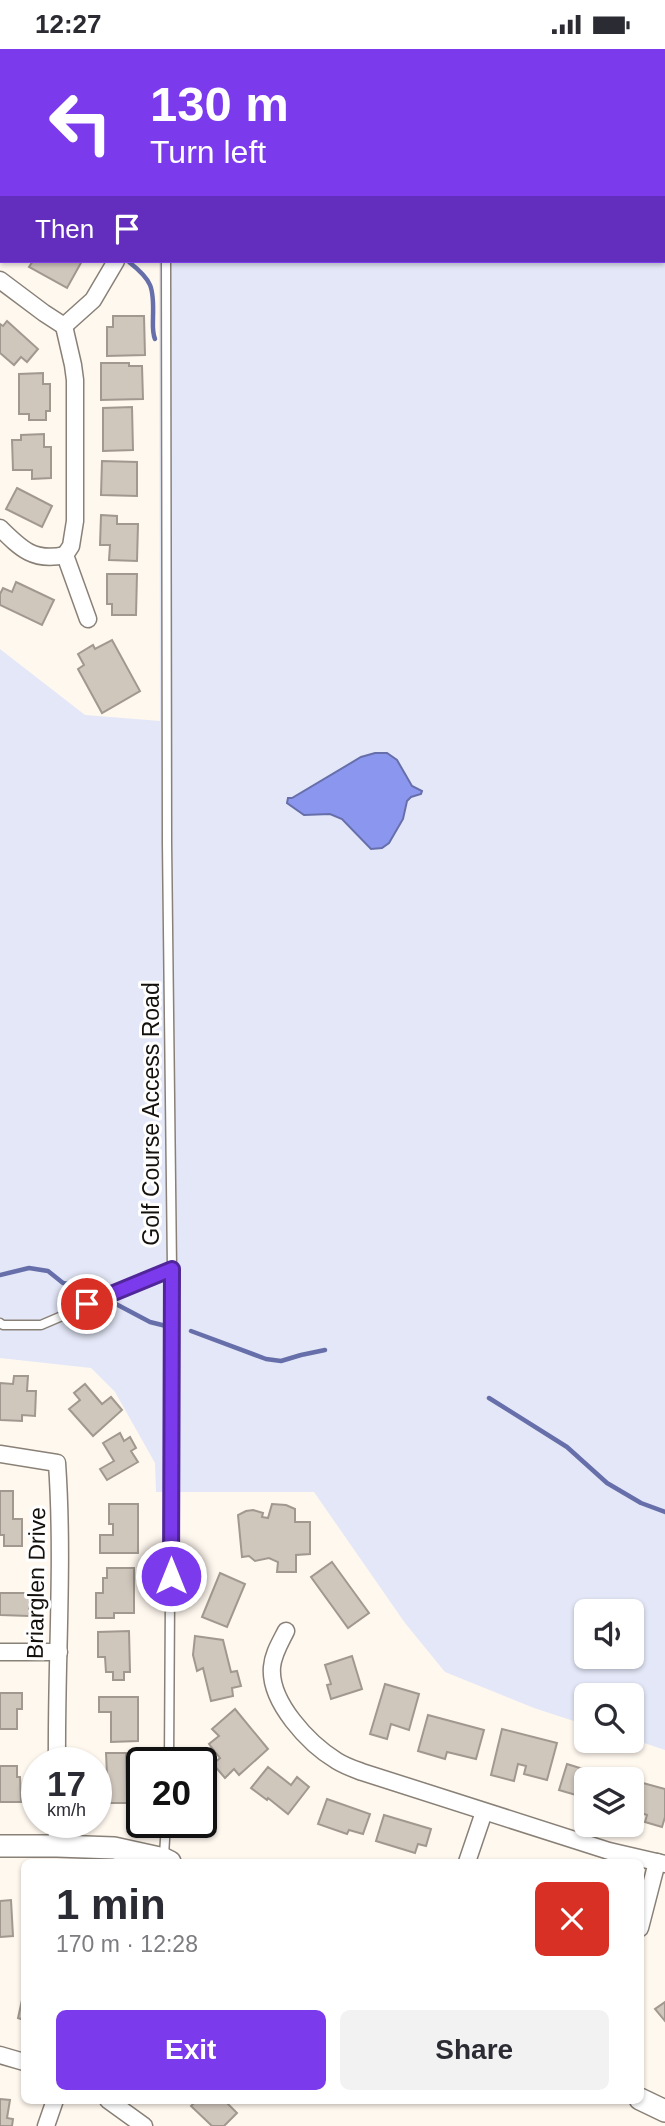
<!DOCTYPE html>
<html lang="en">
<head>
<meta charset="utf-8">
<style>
  :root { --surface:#fff; --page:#f2f2f3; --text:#2b2b33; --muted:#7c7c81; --accent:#7c3aed }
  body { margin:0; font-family:Helvetica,sans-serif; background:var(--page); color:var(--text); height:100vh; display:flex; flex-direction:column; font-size:26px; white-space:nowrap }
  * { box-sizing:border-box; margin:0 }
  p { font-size:23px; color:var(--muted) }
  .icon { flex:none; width:38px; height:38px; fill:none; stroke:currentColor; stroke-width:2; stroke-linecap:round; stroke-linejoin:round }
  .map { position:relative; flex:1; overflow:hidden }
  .panel { position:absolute; left:21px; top:1810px; width:623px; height:245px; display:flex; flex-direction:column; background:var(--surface); border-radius:10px; box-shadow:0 2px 5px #0004 }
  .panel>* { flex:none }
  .top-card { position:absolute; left:0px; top:0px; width:665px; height:214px; box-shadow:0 2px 5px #0004; background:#7c3aed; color:#fff; overflow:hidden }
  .buttons { position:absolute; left:574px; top:1550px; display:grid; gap:14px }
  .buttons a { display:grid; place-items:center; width:70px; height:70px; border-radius:10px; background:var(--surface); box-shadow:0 2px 5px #0004; font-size:35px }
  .speed { position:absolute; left:21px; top:1698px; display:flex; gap:14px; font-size:35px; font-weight:700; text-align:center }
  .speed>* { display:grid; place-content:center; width:91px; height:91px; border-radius:50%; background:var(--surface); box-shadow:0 2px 5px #0004; line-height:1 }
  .speed small { font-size:18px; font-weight:400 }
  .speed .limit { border:4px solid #111; border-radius:10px; background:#fff; color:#111 }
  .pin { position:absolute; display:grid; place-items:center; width:60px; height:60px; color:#fff; margin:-30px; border:4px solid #fff; border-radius:50%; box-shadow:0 2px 7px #0007 }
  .me { position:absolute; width:77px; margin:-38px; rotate:0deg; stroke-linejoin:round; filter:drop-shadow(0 0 5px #0008) }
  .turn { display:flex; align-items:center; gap:24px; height:147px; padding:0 35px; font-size:32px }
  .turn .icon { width:91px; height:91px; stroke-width:2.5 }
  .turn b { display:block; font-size:49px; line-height:60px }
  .then { display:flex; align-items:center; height:66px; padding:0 35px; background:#0003; gap:14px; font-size:26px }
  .round { display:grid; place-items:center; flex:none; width:74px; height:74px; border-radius:10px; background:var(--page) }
  .summary { display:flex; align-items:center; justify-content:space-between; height:119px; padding:0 35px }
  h1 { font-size:42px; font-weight:600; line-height:52px }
  .cta { display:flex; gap:14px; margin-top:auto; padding:14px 35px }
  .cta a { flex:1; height:80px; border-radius:10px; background:var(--accent); color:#fff; font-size:28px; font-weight:600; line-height:80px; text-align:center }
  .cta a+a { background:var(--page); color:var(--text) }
  .status { display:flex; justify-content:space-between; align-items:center; height:49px; padding:0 35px; background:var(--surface); direction:ltr }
  .status svg { height:19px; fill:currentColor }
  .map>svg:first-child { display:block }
  .green { fill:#e3e7f7; fill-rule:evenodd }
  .water { fill:#8b97ef; stroke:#676fab; stroke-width:2 }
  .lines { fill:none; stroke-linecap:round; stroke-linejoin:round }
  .stream { stroke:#676fab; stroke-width:4.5 }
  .building { fill:#cfc6bc; stroke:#a1998f; stroke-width:2 }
  .service-casing { stroke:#898177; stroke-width:11 }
  .minor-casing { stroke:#898177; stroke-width:19 }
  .secondary-casing { stroke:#898177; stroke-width:24 }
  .service { stroke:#fff; stroke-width:8 }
  .minor { stroke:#fff; stroke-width:16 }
  .secondary { stroke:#fff; stroke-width:21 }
  .route-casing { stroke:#51269a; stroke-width:18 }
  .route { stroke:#7c3aed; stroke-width:12 }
  .labels { text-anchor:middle; stroke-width:6; stroke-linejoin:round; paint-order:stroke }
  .street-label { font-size:23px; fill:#14110d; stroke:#fff }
</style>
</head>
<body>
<div class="status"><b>12:27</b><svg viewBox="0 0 49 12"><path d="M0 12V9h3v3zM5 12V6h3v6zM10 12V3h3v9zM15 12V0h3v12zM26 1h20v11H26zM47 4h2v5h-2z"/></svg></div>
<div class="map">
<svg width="665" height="2077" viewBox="0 0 665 2077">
  <rect width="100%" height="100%" fill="#fff8ef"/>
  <path class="green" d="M159,0H665V1701L632,1690V1647H586V1676L534,1659L445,1623L405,1574L314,1443H156L155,1414L115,1343L91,1319L0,1309V600L85,666L160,672L159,212H663V2H159ZM586,1563H632V1608H586Z"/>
  <polygon class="water" points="375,704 387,704 397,711 412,737 422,742 421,745 411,748 407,752 403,770 389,794 382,799 371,800 342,770 330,765 304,766 287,754 288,749 292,749 361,708"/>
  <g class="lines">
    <g class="stream">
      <polyline points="0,118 2,118"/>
      <path d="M129,213C152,231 154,238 153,268C153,276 152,283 155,290"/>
      <polyline points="0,1226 29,1219 48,1222 63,1234 83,1238 90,1241"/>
      <polyline points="116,1255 150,1273 166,1277"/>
      <polyline points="191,1282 266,1310 281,1312 301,1306 325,1301"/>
      <polyline points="489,1349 567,1398 607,1434 641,1454 665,1463"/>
    </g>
  </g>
  <g class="building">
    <polygon points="33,212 82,212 67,239 29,218"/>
    <polygon points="113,267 144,267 145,306 107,307 107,278 113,278"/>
    <polygon points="7,272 38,300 27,313 21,308 14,316 0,304 0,275 3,277"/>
    <polygon points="101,314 129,314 129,317 142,317 143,350 101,351"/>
    <polygon points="43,324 43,335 50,335 50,362 46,362 46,371 29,371 29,365 19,365 19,325"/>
    <polygon points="132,358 133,401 103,402 103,359"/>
    <polygon points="44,385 44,398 51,398 51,429 32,430 32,421 13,421 12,391 21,391 21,386"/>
    <polygon points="102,412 137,413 137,447 101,446"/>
    <polygon points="17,439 52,457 42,478 6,460"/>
    <polygon points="101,466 117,467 117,475 138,475 137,512 109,511 110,496 100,496"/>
    <polygon points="107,525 137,525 136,566 112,566 112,555 107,555"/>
    <polygon points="16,533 54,551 42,576 0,556 0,545 3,539 12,543"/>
    <polygon points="112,591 140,642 102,664 78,620 84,616 78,605 93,596 95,600"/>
    <polygon points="14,1327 28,1327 27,1342 36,1342 35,1367 22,1366 22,1372 0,1371 0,1334 13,1335"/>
    <polygon points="85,1335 102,1355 111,1348 122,1361 93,1387 69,1360 80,1351 74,1344"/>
    <polygon points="120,1384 124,1392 130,1388 136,1399 131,1402 138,1413 107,1431 100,1420 114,1412 103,1394"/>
    <polygon points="0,1442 13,1442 13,1470 22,1470 22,1497 4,1497 4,1486 0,1486"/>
    <polygon points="109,1455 138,1455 138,1504 100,1504 100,1486 113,1486 113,1475 109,1475"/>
    <polygon points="272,1455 286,1456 295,1460 295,1473 310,1473 310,1505 296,1506 296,1523 277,1523 278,1513 269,1509 255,1512 249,1507 242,1508 238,1466 246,1462 253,1461 263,1464 262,1468 268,1469"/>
    <polygon points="332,1513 369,1564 348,1579 311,1528"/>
    <polygon points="107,1519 134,1519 134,1564 114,1564 114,1569 96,1569 96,1544 103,1544 103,1529 107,1529"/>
    <polygon points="220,1524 245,1535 227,1578 202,1568"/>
    <polygon points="0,1544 30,1544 29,1567 0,1566"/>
    <polygon points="129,1582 130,1623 124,1623 124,1631 113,1631 113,1623 106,1623 105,1608 98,1608 98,1583"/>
    <polygon points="195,1587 223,1591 231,1623 237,1622 241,1637 232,1639 233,1647 211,1652 203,1619 197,1622 193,1606"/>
    <polygon points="352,1607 362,1640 331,1650 327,1636 331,1635 325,1616"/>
    <polygon points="385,1635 419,1645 409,1681 391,1675 387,1690 370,1685"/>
    <polygon points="0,1644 22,1644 22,1660 17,1660 17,1680 0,1680"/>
    <polygon points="99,1648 138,1648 138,1692 111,1693 111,1663 99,1663"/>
    <polygon points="235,1660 268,1700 239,1726 234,1720 225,1729 213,1715 220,1709 209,1695 219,1687 212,1680"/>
    <polygon points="428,1666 484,1681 476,1710 447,1703 445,1710 418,1702"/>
    <polygon points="502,1680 557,1694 547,1731 524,1725 526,1717 518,1715 514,1732 491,1726"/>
    <polygon points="106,1704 126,1704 127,1754 102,1754 102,1726 107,1726"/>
    <polygon points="567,1715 612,1729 612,1731 586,1731 586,1749 559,1741"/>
    <polygon points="0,1717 17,1717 17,1728 20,1728 21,1753 0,1753"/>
    <polygon points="268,1718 291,1736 297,1728 309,1738 288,1765 268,1749 267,1751 251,1739"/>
    <polygon points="632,1731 665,1740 665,1768 662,1778 645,1773 647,1766 638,1763 636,1771 632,1770"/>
    <polygon points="327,1750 370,1765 363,1785 349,1781 347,1785 318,1775"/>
    <polygon points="384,1766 431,1780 426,1797 418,1795 415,1804 376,1792"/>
    <polygon points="11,1851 13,1887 0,1888 0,1852"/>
    <polygon points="24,1942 24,1971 18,1969"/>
    <polygon points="665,1953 665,1972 655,1960"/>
    <polygon points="0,2050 10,2051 7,2069 13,2070 12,2077 0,2077"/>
    <polygon points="197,2051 224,2051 237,2064 224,2077 212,2077 191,2057"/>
  </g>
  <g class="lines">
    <g class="service-casing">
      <g id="service">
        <polyline points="165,0 165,2"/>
        <polyline points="166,212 167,794 172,1220 169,1713"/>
        <polyline points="0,1274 3,1276 41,1276 172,1220"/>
        <polyline points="164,1807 166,1773"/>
      </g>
    </g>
    <g class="minor-casing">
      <g id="minor">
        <polyline points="91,0 91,2"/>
        <polyline points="0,231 44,264 64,277"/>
        <polyline points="64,277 73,316 75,331 75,472 71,497 65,506 88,570"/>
        <polyline points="64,277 93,251 116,212"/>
        <path d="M0,479C21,500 34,513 65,506"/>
        <path d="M0,1405L57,1414C64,1514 56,1613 57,1713"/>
        <path d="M286,1582C280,1594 273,1605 272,1618C269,1653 309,1695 337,1712C345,1717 354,1720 362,1723L609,1802L665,1815"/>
        <polyline points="0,1603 59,1603"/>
        <polyline points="57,1797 57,1773"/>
        <polyline points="467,1813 484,1763"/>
        <polyline points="640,1879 657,1813"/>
        <polyline points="0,2006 24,2013"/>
        <polyline points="108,2051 144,2077"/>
        <polyline points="46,2077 55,2051"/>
      </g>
    </g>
    <g class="secondary-casing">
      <g id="secondary">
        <polyline points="0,1797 57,1797 114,1799 164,1810 170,1813"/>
        <polyline points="640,2050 665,2062"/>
      </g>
    </g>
    <use href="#service" class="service"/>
    <use href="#minor" class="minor"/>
    <use href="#secondary" class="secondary"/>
  </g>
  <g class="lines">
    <g class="route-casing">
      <polyline id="route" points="87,1255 172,1220 171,1527"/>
    </g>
    <use href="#route" class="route"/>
  </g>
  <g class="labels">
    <g class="street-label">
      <text transform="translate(151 1065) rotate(-90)" y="8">Golf Course Access Road</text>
      <text transform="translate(36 1534) rotate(-89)" y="8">Briarglen Drive</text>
    </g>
  </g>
</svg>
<div class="buttons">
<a><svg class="icon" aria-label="sound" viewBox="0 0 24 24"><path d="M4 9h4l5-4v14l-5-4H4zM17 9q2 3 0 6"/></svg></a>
<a><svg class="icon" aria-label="search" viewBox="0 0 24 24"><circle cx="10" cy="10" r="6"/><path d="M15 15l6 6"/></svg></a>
<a><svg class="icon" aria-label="layers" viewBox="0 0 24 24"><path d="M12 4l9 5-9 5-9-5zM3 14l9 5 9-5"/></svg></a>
</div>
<div class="speed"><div>17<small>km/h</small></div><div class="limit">20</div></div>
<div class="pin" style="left:87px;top:1255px;background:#d93025"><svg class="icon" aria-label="arrive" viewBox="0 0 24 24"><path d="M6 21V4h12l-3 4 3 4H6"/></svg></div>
<svg class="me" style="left:171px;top:1527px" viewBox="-20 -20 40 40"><circle r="17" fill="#7c3aed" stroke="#fff" stroke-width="3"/><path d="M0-11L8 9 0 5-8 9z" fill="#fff"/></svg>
<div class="top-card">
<div class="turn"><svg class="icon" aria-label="left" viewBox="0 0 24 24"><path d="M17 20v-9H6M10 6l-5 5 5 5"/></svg><div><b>130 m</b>Turn left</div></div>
<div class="then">Then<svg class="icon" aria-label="arrive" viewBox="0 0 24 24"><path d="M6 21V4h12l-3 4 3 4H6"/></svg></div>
</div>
<section class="panel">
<div class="summary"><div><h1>1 min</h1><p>170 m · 12:28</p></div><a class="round" style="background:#d93025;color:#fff"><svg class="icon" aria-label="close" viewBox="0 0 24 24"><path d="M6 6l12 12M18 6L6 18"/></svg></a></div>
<div class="cta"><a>Exit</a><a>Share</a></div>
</section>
</div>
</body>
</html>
